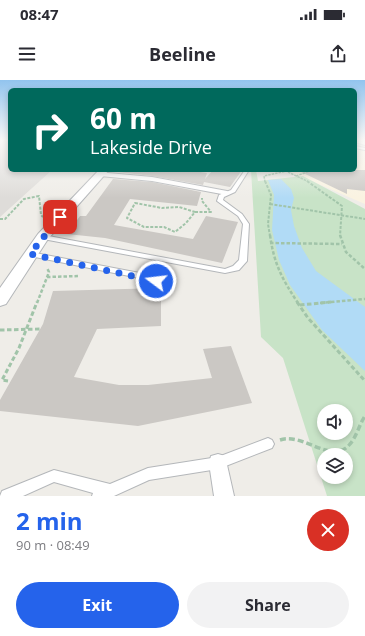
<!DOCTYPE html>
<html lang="en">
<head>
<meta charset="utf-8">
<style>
  :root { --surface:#fff; --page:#f2f2f3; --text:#2b2b33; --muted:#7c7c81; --accent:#2563eb }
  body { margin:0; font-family:"Open Sans",sans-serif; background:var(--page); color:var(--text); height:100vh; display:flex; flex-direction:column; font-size:15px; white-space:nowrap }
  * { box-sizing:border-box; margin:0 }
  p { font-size:13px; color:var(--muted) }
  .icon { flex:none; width:22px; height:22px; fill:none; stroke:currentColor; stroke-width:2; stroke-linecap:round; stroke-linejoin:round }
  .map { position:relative; height:416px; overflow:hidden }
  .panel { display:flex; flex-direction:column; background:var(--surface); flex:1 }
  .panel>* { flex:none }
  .top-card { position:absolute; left:8px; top:8px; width:349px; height:84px; border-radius:6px; box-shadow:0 2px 6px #0003; background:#00695c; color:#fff; overflow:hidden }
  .controls { position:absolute; left:317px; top:324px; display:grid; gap:8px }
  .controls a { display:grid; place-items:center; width:36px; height:36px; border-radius:50%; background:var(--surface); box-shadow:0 2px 6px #0003; font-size:20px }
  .pin { position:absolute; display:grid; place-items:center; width:34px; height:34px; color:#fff; margin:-17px; border-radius:8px; box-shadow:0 2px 6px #0006 }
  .me { position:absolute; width:44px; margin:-22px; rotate:285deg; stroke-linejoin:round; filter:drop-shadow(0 0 3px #0008) }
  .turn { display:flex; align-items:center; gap:14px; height:84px; padding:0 16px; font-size:18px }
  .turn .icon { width:52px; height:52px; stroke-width:2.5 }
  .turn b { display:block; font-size:28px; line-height:34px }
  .round { display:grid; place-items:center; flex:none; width:42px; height:42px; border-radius:21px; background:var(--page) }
  .head { display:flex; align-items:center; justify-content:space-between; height:68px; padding:0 16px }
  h1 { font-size:24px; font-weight:700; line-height:30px; color:var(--accent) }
  .action { display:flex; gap:8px; margin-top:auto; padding:8px 16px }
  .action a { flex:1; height:46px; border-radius:24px; background:var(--accent); color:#fff; font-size:16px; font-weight:700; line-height:46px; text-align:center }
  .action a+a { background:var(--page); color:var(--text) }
  .status { display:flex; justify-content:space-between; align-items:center; height:28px; padding:0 20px; background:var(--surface); direction:ltr }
  .status svg { height:11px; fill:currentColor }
  header { display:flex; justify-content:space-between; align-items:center; height:52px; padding:0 16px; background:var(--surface); font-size:18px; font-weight:700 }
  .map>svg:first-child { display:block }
  .commercial { fill:#faf3e1 }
  .industrial { fill:#dedcd9 }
  .green { fill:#c8e3c7; fill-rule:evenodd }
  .water { fill:#b1dbf6 }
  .building { fill:#cbc8c4 }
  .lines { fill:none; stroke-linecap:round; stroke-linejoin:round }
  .service-casing { stroke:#b4b7ba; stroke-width:2 }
  .pedestrian-casing { stroke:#b4b7ba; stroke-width:2 }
  .minor-casing { stroke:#b4b7ba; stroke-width:2 }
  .path-far4 { stroke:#a1c4a9; stroke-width:1.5; stroke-dasharray:2.5 1; stroke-linecap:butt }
  .path-far3 { stroke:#a1c4a9; stroke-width:2; stroke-dasharray:3 1.5; stroke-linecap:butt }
  .path-far2 { stroke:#a1c4a9; stroke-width:2.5; stroke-dasharray:3.5 2; stroke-linecap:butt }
  .path-far1 { stroke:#a1c4a9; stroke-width:3; stroke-dasharray:4.5 2.5; stroke-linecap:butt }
  .path { stroke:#a1c4a9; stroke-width:3.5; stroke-dasharray:6 3; stroke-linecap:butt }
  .service { fill:#fff; fill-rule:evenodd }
  .pedestrian { fill:#fff; fill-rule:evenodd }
  .minor { fill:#fff; fill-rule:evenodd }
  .route { stroke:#2563eb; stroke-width:7; stroke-dasharray:0 12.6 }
</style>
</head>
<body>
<div class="status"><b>08:47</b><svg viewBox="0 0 49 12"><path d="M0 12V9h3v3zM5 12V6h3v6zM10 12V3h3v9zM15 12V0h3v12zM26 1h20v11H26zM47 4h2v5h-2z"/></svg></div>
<header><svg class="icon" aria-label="menu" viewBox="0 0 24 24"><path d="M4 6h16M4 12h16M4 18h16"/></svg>Beeline<svg class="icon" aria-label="share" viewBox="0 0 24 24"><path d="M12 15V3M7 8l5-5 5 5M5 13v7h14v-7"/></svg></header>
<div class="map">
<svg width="365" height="416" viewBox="0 0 365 416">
  <rect width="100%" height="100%" fill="#efede8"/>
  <polygon class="commercial" points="355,66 365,68 365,124 286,90 355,90"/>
  <polygon class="industrial" points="0,60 10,60 10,90 52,90 0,137"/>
  <path class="green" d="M251,90H256L258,101L303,96L365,129V416H327L283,278L261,257ZM324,331H346V353H324ZM324,375H346V397H324Z"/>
  <polygon class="water" points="281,99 291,109 294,118 291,130 294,146 302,168 316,191 365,227 365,291 322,250 290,205 279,180 272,150 274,115 268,100"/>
  <g class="building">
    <polygon points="119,90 188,90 207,93 205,99 213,90 242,90 230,107 204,102 203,105 152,96 118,92"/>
    <polygon points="297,90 365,90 365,111 347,109 347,114"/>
    <polygon points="113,99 152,102 201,112 197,126 130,119 114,145 193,159 206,136 238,142 222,183 105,158 67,154 80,136 86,136"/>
    <polygon points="161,208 161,246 97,249 74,297 119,305 148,305 212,298 203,269 231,266 252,323 138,346 0,331 0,320 43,244 53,211"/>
  </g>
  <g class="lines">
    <g class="service-casing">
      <g id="service">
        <polygon points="355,66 365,68 365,70 355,68"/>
        <polygon points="245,90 249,90 235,112 224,117 223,120 242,134 249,144 247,181 239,190 225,193 43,159 40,157 43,155 225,189 233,186 239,180 243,144 238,136 217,121 219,115 231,110"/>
        <polygon points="27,172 30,172 145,194 170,202 171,204 167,207 144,199 30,176 26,174"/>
        <polygon points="268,358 272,360 274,364 272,368 218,389 149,400 114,416 92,416 93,413 54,402 23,416 0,416 2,411 54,390 110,404 148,388 218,377"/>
      </g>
    </g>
    <g class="pedestrian-casing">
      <g id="pedestrian">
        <polygon points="97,92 152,97 227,111 231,113 227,115 152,101 100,96 97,96"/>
        <polygon points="218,374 225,376 234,416 214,416 209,383 211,376"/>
      </g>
    </g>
    <g class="minor-casing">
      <g id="minor">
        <polygon points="355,60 365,60 365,65 355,62"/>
        <polygon points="99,90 109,90 48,159 6,224 0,226 0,208 38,154"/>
      </g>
    </g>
    <g class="path-far4">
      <polyline points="288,92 309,102"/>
      <polyline points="296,96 313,90"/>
      <polyline points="265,102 264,96 291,90"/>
    </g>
    <g class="path-far3">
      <polyline points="265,101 271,115 268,144 270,156"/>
      <polyline points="307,101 342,126 340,156"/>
      <polygon points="135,123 162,128 179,127 195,132 186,143 175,152 164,147 144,147 127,138"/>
      <polyline points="270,124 365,139"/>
      <polyline points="195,132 211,132 202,121 202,118"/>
      <polyline points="0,139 5,139 24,119 39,116 41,135 43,137"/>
    </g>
    <g class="path-far2">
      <path d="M270,155C274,184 282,199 298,223"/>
      <polyline points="340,155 346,172 365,189"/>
      <polyline points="270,163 342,164"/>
      <polyline points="47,197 80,196"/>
      <polyline points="37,223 49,192 47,188"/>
      <polyline points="320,223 365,219"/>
    </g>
    <g class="path-far1">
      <polyline points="297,222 308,238 365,301"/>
      <polyline points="300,225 331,222"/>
      <polyline points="0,250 40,249"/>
      <polyline points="8,301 2,300 19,268 37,222"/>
    </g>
    <path class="path" d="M280,360C304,352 332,386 350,364C357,356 359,345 365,336"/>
    <use href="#service" class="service"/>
    <use href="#pedestrian" class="pedestrian"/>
    <use href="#minor" class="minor"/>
  </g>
  <linearGradient id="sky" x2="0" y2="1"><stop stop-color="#92c4ee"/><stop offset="0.51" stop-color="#f8f7f5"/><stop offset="1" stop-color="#f8f7f5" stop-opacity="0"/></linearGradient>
  <rect width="365" height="118" fill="url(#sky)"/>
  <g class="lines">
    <polyline class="route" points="60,137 30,174 156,201"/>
  </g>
</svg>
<div class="controls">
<a><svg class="icon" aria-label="sound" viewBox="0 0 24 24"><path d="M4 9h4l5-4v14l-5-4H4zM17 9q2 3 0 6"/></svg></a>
<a><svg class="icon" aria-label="layers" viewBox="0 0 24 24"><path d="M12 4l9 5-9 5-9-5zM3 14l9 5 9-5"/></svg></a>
</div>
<div class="pin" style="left:60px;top:137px;background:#d93025"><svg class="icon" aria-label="arrive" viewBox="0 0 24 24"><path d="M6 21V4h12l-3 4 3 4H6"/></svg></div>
<svg class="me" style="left:156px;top:201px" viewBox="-20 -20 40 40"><circle r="17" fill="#2563eb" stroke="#fff" stroke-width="3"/><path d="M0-11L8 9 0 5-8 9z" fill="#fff"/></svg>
<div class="top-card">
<div class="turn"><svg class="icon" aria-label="right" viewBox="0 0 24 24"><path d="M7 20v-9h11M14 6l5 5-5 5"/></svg><div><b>60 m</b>Lakeside Drive</div></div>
</div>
</div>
<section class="panel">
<div class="head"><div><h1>2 min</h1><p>90 m · 08:49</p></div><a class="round" style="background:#d93025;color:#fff"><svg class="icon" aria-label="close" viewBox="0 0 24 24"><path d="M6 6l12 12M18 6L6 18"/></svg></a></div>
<div class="action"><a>Exit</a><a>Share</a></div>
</section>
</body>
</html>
